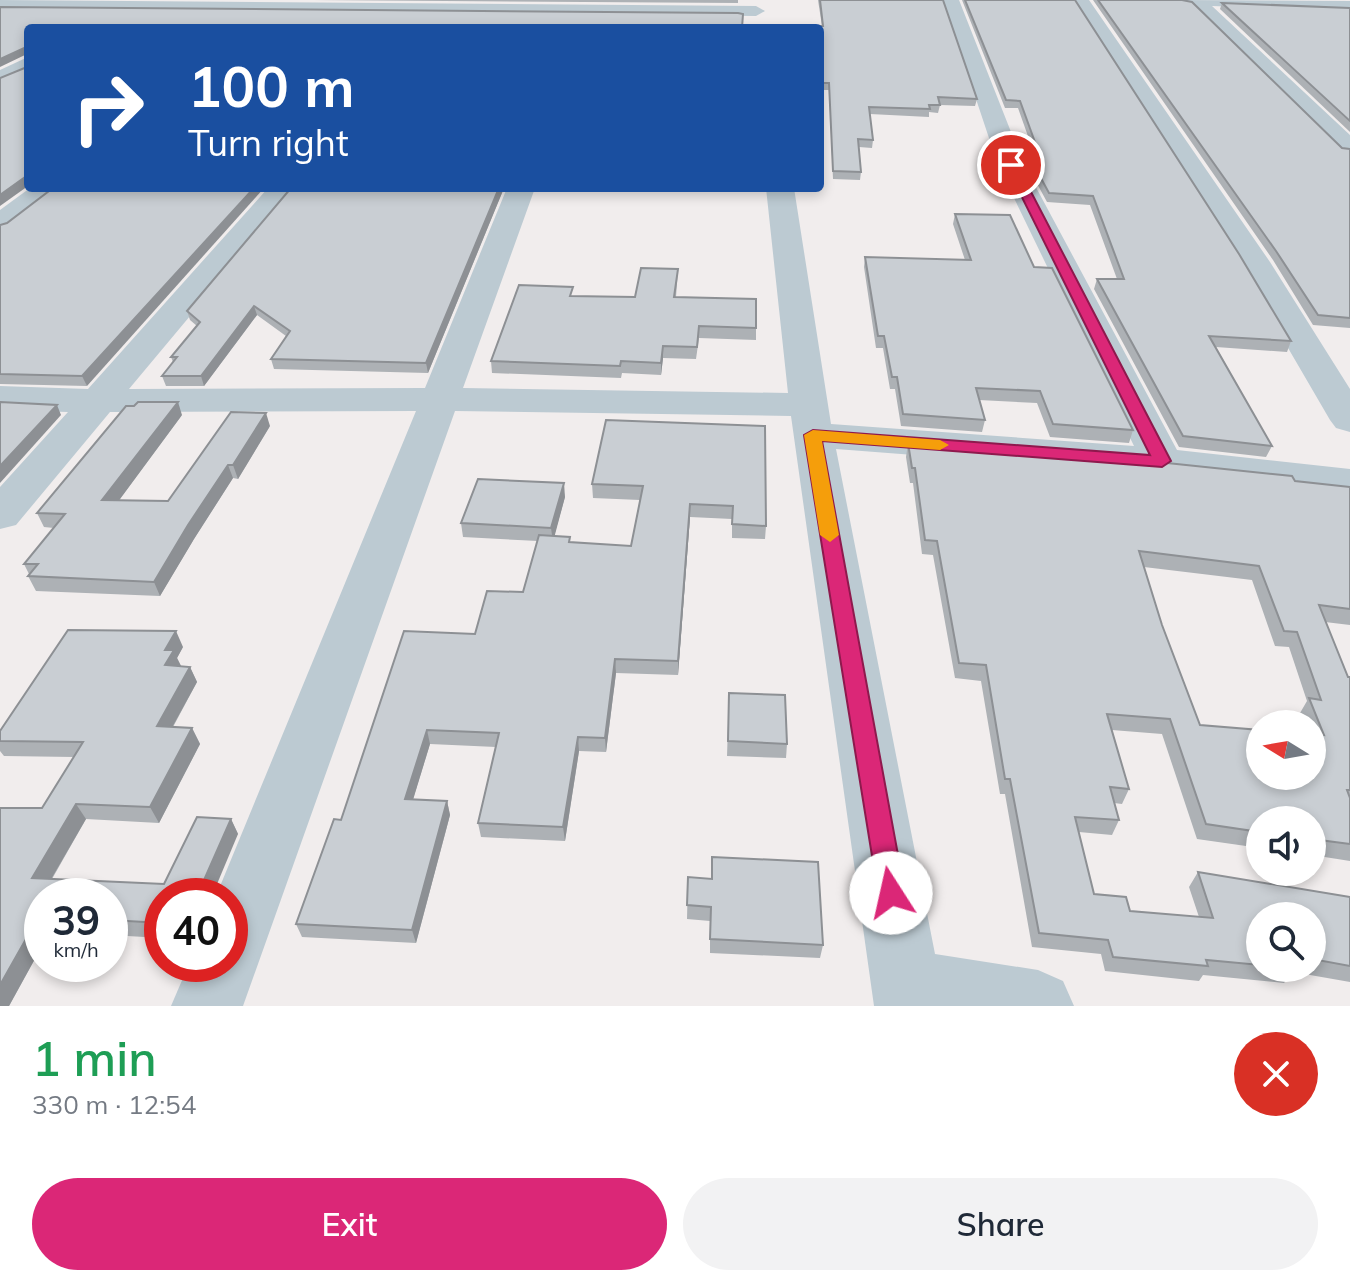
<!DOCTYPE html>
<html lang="en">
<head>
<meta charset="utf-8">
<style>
  :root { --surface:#fff; --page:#f2f2f3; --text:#1f2937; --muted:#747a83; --accent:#db2777 }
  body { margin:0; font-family:Mulish,sans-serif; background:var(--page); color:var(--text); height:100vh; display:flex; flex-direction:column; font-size:30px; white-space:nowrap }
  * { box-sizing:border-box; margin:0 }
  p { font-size:26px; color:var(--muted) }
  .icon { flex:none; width:44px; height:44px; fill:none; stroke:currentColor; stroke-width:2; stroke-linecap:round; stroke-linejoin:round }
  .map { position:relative; height:1006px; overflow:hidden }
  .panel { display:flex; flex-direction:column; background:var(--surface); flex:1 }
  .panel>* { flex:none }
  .hud { position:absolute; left:24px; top:24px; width:800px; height:168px; border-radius:8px; box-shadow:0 4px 12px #0003; background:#1a4fa0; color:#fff; overflow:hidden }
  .needle { width:52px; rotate:281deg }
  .buttons { position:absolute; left:1246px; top:710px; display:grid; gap:16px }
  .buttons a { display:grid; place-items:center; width:80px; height:80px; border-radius:50%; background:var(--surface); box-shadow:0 4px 12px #0003; font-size:40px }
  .speed { position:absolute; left:24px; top:878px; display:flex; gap:16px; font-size:40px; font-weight:700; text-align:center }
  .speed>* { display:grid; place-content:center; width:104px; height:104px; border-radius:50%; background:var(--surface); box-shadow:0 4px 12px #0003; line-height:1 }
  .speed small { font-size:20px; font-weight:400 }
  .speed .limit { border:12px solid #d22; background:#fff; color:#111 }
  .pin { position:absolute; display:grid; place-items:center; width:68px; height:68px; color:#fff; margin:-34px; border:4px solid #fff; border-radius:50%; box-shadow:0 2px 8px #0007 }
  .me { position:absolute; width:88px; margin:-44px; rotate:350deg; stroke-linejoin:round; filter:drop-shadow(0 0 6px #0008) }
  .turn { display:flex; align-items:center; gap:28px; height:168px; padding:0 32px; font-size:36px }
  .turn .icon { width:104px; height:104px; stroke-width:2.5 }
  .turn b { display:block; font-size:56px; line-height:68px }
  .round { display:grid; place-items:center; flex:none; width:84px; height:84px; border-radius:42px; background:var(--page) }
  .overview { display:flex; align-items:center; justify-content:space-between; height:136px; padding:0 32px }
  h1 { font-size:48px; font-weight:600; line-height:60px; color:#1e9e55 }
  .action { display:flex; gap:16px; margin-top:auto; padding:16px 32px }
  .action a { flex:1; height:92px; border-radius:48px; background:var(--accent); color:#fff; font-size:32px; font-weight:600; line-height:92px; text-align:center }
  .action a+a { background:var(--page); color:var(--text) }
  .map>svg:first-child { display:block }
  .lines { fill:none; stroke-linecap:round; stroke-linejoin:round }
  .minor { fill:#bccad2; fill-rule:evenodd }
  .wall { fill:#adb1b5; fill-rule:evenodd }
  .shaded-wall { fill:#8d9094 }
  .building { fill:#c9ced3; stroke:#8d9094; stroke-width:2; fill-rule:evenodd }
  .route { fill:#db2777; stroke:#8e194d; stroke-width:2 }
  .slow { fill:#f59e0b }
</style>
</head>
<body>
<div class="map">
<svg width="1350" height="1006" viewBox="0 0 1350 1006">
  <rect width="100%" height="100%" fill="#f1eded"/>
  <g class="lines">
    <g class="minor">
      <polygon points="0,0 756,6 765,11 756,16 0,10"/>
      <polygon points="943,0 959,0 1024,165 1177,450 1350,469 1350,495 1162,474 836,449 935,954 1038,970 1063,981 1074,1006 874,1006 791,416 455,411 243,1006 171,1006 189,964 230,964 230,896 216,896 416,411 110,412 16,525 0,529 0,487 68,412 0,410 0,386 88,389 268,188 297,188 129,389 425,388 507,188 535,188 463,388 788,393 766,188 794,188 831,424 1134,446 998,165"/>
      <polygon points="1073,0 1089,0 1270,262 1350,389 1350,432 1336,428 1330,420 1238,262"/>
      <polygon points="1177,0 1350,1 1350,11 1212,6 1350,135 1350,156 1341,154 1192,5 1179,4"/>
      <polygon points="28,57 28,71 0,84 0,70"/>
      <polygon points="30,188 62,188 10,229 0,232 0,210"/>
    </g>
  </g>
  <g class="wall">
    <polygon points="313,0 738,0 738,3"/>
    <polygon points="818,0 943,0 977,99 975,106 940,105 938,113 929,112 929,117 870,114 873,140 872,148 859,147 861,172 860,180 833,179 829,90 820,90 820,28 822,26"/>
    <polygon points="962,0 1075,0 1291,341 1287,352 1216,347 1272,446 1266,457 1179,447 1094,289 1097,279 1117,279 1090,205 1047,202 1028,167 1028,164 1029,156 1035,156 1018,108 1005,108"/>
    <polygon points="1093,0 1182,0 1342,148 1350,149 1350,328 1313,325 1273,260"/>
    <polygon points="1222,3 1350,8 1350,132 1220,9"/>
    <polygon points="53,188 87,386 0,384 0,225 7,223"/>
    <polygon points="291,188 504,188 428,373 274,369 271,359 286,336 257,315 204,386 166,386 162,376 173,362 171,357 197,326 190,320 187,311"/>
    <polygon points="955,214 1034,267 1133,430 1129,443 1050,437 1037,403 979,400 985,420 982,432 901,426 895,389 890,389 883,348 876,348 864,267 865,257 965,260 953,224"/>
    <polygon points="678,269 676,297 756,328 756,340 699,338 696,359 663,358 661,375 622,373 621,378 492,373 491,361 574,296 635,297"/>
    <polygon points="182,415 119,500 168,501 270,426 238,479 233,478 194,539 160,596 36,591 28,576 29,574 24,564 54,528 44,527 37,513"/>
    <polygon points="606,420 766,526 765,539 732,538 732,519 690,517 678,675 616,673 606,752 579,751 565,841 481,837 478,823 496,747 430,744 413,799 447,801 450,815 416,943 302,937 296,924 341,820 475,634 523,592 538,541 463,537 461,523 565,497 554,536 570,542 631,546 640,500 593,498 592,484"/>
    <path d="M908,443L1350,487V625L1325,622L1348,677H1350V861L1312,855V820H1260V848L1197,839L1162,734L1112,730L1129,789L1122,804L1114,803L1119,820L1112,835L1079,832L1094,894L1130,911L1199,917L1189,887L1198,872L1350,897V982L1293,972L1284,983L1203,975L1199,981L1105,971L1101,954L1032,947L1005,794H1000L981,681L955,678L933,555L922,554L913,483H910L906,457ZM1144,567L1252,580L1275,646L1289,647L1307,701L1300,713L1304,724H1312V776H1260V728L1259,730L1200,725L1162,625ZM1260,916H1312V968H1260Z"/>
    <polygon points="183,647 177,658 181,666 190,667 197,682 173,727 192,728 200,744 159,823 86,819 52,879 164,884 231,819 238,834 162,896 162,938 110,935 110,896 42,896 42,946 9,1006 0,1006 42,808 74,757 4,756 0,751 0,731"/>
    <polygon points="729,693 787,744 786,758 727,756"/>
    <polygon points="688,877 823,945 820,958 710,953 710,921 687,919"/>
  </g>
  <g class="shaded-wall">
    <polygon points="24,48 27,54 0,67 0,59"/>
    <polygon points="25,177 28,186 0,206 0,195"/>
    <polygon points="254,188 264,188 87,386 82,376"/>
    <polygon points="499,188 504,188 428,373 426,363"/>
    <polygon points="254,306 257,315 204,386 201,376"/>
    <polygon points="663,346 663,358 661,375 661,363"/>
    <polygon points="178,402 182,415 109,514 102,500"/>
    <polygon points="57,405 61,415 0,483 0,466"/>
    <polygon points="266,413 270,426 238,479 233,465"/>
    <polygon points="228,465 233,478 194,539 160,596 154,582 188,525"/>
    <polygon points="564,483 565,497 553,542 551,528"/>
    <polygon points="690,504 690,517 678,675 678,661"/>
    <polygon points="176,631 183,647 177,658 181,666 165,665 165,650"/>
    <polygon points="615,659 616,673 606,752 605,738"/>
    <polygon points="190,667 197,682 164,742 157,726"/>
    <polygon points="192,728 200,744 159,823 150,807"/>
    <polygon points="427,730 430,744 409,813 405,799"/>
    <polygon points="578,737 579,751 565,841 563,827"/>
    <polygon points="447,801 450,815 416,943 412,930"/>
    <polygon points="76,804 86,819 43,893 32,878"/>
    <polygon points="231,819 238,834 212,896 197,896"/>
    <polygon points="39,916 42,921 42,946 9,1006 0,1006 0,985"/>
  </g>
  <g class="building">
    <polygon points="820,0 943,0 977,99 938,97 940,105 929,105 930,109 869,107 873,140 858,139 861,172 833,171 829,83 820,83 820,28 812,28 812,26 823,26"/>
    <polygon points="965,0 1075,0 1239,254 1291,341 1209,336 1272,446 1183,436 1097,279 1124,279 1093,196 1049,193 1030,158 1029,156 1040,156 1020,101 1006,100"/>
    <polygon points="1098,0 1182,0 1192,2 1342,148 1350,149 1350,318 1318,315 1276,251"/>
    <polygon points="1222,3 1350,8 1350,121"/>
    <polygon points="0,7 738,13 743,14 742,28 28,28 28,178 25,177 0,195 0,78 27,67 28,49 24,48 0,59"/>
    <polygon points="53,188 254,188 82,376 0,374 0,225 7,223"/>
    <polygon points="291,188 499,188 426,363 271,359 290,331 254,306 201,376 162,376 177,357 171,357 200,322 187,311"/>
    <polygon points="955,214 1010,215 1034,267 1052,268 1133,430 1053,424 1040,391 976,388 985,420 903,414 897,377 892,377 884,336 878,336 865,257 971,260"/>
    <polygon points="641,268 678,269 674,297 756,299 756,328 699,326 697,347 663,346 661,363 621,361 620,366 491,361 519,285 573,287 570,296 635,297"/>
    <polygon points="0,402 57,405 0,466"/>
    <polygon points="138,402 178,402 102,500 168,501 231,412 266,413 233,465 228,465 188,525 154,582 28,576 38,564 24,564 65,514 37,513 126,406 134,406"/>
    <polygon points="606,420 765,426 766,526 732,524 733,506 690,504 678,661 615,659 605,738 578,737 563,827 478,823 499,733 427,730 405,799 447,801 412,930 296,924 334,819 341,820 404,631 475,634 487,591 523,592 539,535 570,537 569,542 631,546 643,486 592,484"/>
    <path d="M908,443L1167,463L1292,476L1295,481L1350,487V609L1319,605L1348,677H1350V790H1347L1350,798V844L1312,839V820H1260V832L1206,824L1170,719L1107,714L1129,789L1110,787L1119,820L1075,817L1094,894L1126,897L1130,911L1213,918L1198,872L1350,897V966L1312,959V916H1260V965L1206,960L1208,966L1113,957L1108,940L1039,933L1010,779H1005L986,665L959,663L937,541L925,540L915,468H912ZM1139,551L1259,566L1284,631L1297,632L1321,700L1309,698L1324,735L1312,734V776H1260V730L1200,725L1162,625Z"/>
    <polygon points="478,479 564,483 551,528 461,523"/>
    <polygon points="68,630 176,631 165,650 174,650 165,665 190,667 157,726 192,728 150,807 76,804 32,878 164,884 197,817 231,819 197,896 162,896 162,923 110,920 110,896 42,896 42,917 39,916 0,985 0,808 42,808 83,742 0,741 0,731"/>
    <polygon points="729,693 785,695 787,744 728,741"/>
    <polygon points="712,857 818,862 823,945 710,939 711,907 687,905 688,877 712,879"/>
  </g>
  <polygon class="route" points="1011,161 1017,165 1171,461 1162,467 822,441 905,893 901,901 891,905 882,901 878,893 804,435 813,430 1150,455 1006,165"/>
  <polygon class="slow" points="813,430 940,440 949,445 940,450 822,441 839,535 830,542 820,535 804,435"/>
</svg>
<div class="buttons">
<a><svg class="needle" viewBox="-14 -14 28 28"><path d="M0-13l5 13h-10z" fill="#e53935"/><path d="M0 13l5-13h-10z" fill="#747a83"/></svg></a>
<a><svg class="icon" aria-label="sound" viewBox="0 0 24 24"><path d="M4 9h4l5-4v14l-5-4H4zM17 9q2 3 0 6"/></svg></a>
<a><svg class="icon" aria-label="search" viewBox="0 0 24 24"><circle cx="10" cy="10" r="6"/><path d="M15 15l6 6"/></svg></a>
</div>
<div class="speed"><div>39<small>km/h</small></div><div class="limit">40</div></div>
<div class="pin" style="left:1011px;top:165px;background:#d93025"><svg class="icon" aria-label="arrive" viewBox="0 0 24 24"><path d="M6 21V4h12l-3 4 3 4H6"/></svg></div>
<svg class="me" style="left:891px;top:893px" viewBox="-20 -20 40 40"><circle r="19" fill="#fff"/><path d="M0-13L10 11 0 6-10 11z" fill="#db2777"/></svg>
<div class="hud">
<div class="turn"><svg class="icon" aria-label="right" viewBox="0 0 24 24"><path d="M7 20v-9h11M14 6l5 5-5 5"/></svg><div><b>100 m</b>Turn right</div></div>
</div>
</div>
<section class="panel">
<div class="overview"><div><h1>1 min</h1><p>330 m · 12:54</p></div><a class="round" style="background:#d93025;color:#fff"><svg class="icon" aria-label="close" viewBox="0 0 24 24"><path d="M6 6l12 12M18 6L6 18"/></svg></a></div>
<div class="action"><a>Exit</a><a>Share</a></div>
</section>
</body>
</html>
